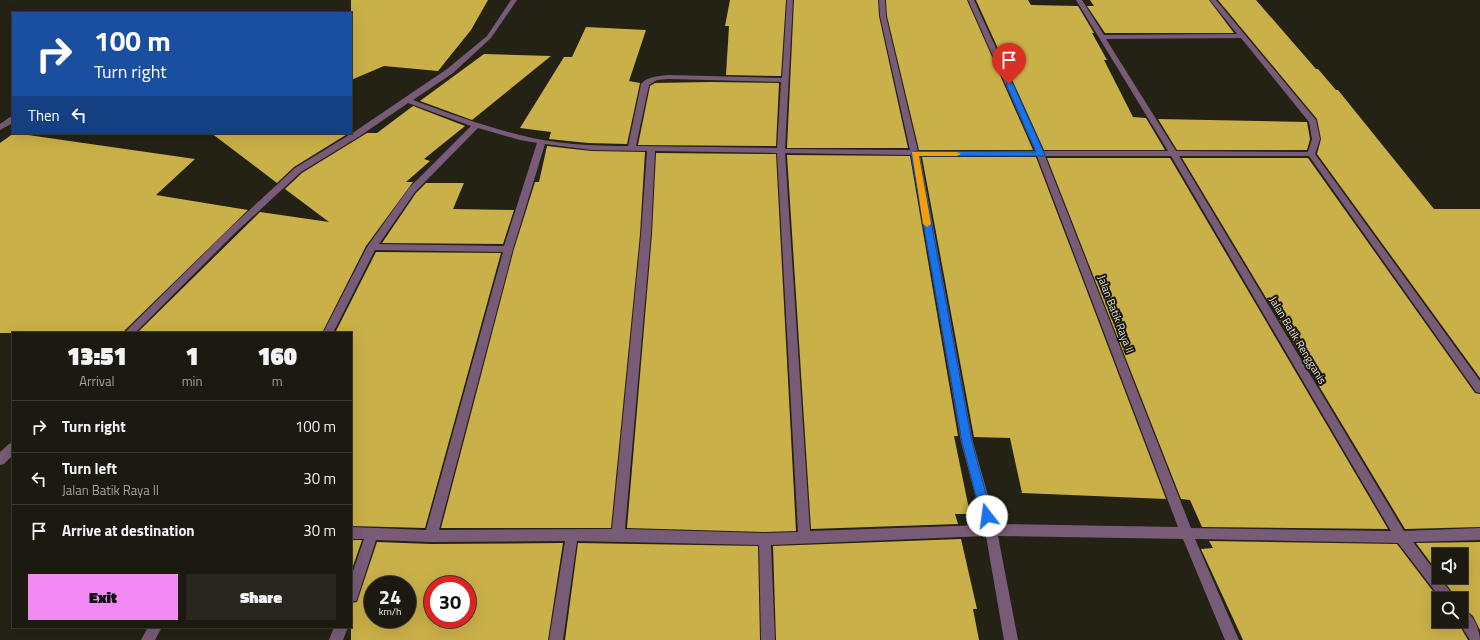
<!DOCTYPE html>
<html lang="en">
<head>
<meta charset="utf-8">
<style>
  :root { --surface:#1b1910; --page:#28261e; --text:#f1f3f6; --muted:#a0a09f; --line:#393830; --accent:#f28af3 }
  body { margin:0; font-family:"Titillium Web",sans-serif; background:var(--page); color:var(--text); height:100vh; display:flex; flex-direction:column; font-size:15px; white-space:nowrap }
  * { box-sizing:border-box; margin:0 }
  p { font-size:13px; color:var(--muted) }
  .icon { flex:none; width:22px; height:22px; fill:none; stroke:currentColor; stroke-width:2; stroke-linecap:round; stroke-linejoin:round }
  .map { position:relative; flex:1; overflow:hidden }
  .drawer { position:absolute; left:12px; top:332px; width:340px; height:296px; display:flex; flex-direction:column; background:var(--surface); border-radius:0px; box-shadow:0 4px 16px #0002,0 0 0 1px var(--line) }
  .drawer>* { flex:none }
  .guide { position:absolute; left:12px; top:12px; width:340px; height:122px; border-radius:0px; box-shadow:0 4px 16px #0002,0 0 0 1px var(--line); background:#1a4fa0; color:#fff; overflow:hidden }
  .controls { position:absolute; left:1432px; top:548px; display:grid; gap:8px }
  .controls a { display:grid; place-items:center; width:36px; height:36px; border-radius:0px; background:var(--surface); box-shadow:0 4px 16px #0002,0 0 0 1px var(--line); font-size:20px }
  .speed { position:absolute; left:364px; top:576px; display:flex; gap:8px; font-size:20px; font-weight:700; text-align:center }
  .speed>* { display:grid; place-content:center; width:52px; height:52px; border-radius:50%; background:var(--surface); box-shadow:0 4px 16px #0002,0 0 0 1px var(--line); line-height:1 }
  .speed small { font-size:10px; font-weight:400 }
  .speed .limit { border:6px solid #d22; background:#fff; color:#111 }
  .pin { position:absolute; display:grid; place-items:center; width:34px; height:34px; color:#fff; margin:-41px -17px; border-radius:50% 50% 50% 0; rotate:-45deg; box-shadow:0 0 4px #0007 }
  .pin .icon { rotate:45deg }
  .me { position:absolute; width:44px; margin:-22px; rotate:345deg; stroke-linejoin:round; filter:drop-shadow(0 0 3px #0008) }
  .turn { display:flex; align-items:center; gap:14px; height:84px; padding:0 16px; font-size:18px }
  .turn .icon { width:52px; height:52px; stroke-width:2.5 }
  .turn b { display:block; font-size:28px; line-height:34px }
  .then { display:flex; align-items:center; height:38px; padding:0 16px; background:#0003; gap:8px; font-size:15px }
  .eta { display:flex; justify-content:space-evenly; align-items:center; height:68px; text-align:center }
  .eta b { font-size:24px; font-weight:800; line-height:28px }
  .cta { display:flex; gap:8px; margin-top:auto; padding:8px 16px }
  .cta a { flex:1; height:46px; border-radius:0px; background:var(--accent); color:#111; font-size:16px; font-weight:800; line-height:46px; text-align:center }
  .cta a+a { background:var(--page); color:var(--text) }
  ul { padding:0; list-style:none }
  li { display:flex; align-items:center; gap:12px; height:52px; padding:0 16px; border-top:1px solid var(--line) }
  li div { flex:1 }
  li b { display:block; font-size:15px }
  li em { font-style:normal }
  .map>svg:first-child { display:block }
  .building { fill:#cab048; fill-rule:evenodd }
  .lines { fill:none; stroke-linecap:round; stroke-linejoin:round }
  .minor { fill:#785b77; fill-rule:evenodd }
  .route { fill:#1a73e8; stroke:#114b97 }
  .slow { fill:#f59e0b }
  .labels { text-anchor:middle; stroke-width:4; stroke-linejoin:round; paint-order:stroke }
  .street-label { font-size:11px; fill:#e2e0d8; stroke:#1a170c }
</style>
</head>
<body>
<div class="map">
<svg width="1480" height="640" viewBox="0 0 1480 640">
  <rect width="100%" height="100%" fill="#242115"/>
  <g class="building">
    <polygon points="351,0 488,0 471,30 438,71 384,66 351,80"/>
    <polygon points="730,0 786,0 781,76 726,75 729,26 725,26"/>
    <polygon points="794,0 878,0 879,16 908,148 787,148"/>
    <polygon points="886,0 967,0 1033,150 919,150 887,16"/>
    <polygon points="976,0 1028,0 1031,5 1078,6 1094,33 1092,33 1107,60 1104,60 1133,117 1146,118 1165,150 1044,150"/>
    <polygon points="1090,0 1209,0 1234,33 1105,33 1087,6 1094,6"/>
    <polygon points="1218,0 1256,0 1316,69 1318,69 1336,90 1338,90 1434,209 1480,209 1480,378 1317,154 1321,139 1317,119"/>
    <polygon points="586,27 646,30 629,81 640,83 627,144 588,143 549,139 551,132 520,128 564,57 572,57"/>
    <polygon points="484,54 551,56 472,120 420,101"/>
    <polygon points="710,82 779,83 776,146 638,145 650,86 655,83"/>
    <polygon points="413,106 465,126 424,159 430,161 406,182 413,182 366,246 322,333 137,333 260,212 329,222 285,189 302,173 367,133 377,133"/>
    <polygon points="1158,119 1307,122 1310,139 1307,150 1177,150"/>
    <polygon points="14,133 195,159 156,195 248,210 122,333 0,333 0,143"/>
    <polygon points="211,133 349,133 294,167 277,183"/>
    <polygon points="547,146 591,151 645,152 640,234 611,528 441,528 514,249 535,182 539,182"/>
    <polygon points="656,153 776,154 796,531 765,532 627,528 652,234"/>
    <polygon points="787,155 910,156 958,436 954,436 970,514 955,514 958,524 811,529"/>
    <polygon points="922,157 1036,157 1166,499 1022,493 1010,438 974,437"/>
    <polygon points="1047,158 1170,158 1388,529 1202,527 1190,500 1181,499"/>
    <polygon points="1182,158 1308,158 1475,393 1480,394 1480,527 1405,529"/>
    <polygon points="426,183 464,183 453,209 514,210 503,244 382,243 416,193"/>
    <polygon points="376,252 501,253 425,528 351,526 351,333 335,333"/>
    <polygon points="961,539 977,609 973,609 979,640 776,640 773,546"/>
    <polygon points="351,540 362,540 351,572"/>
    <polygon points="1209,541 1397,544 1439,599 1439,621 1457,621 1468,640 1243,640 1201,549 1213,548"/>
    <path d="M377,542L431,544L563,543L548,640H351V603L357,602ZM373,585H407V619H373ZM433,585H467V619H433Z"/>
    <polygon points="1480,542 1480,630 1473,616 1461,606 1461,599 1457,599 1441,577 1461,577 1461,555 1439,555 1439,574 1416,543"/>
    <polygon points="578,543 758,546 760,640 565,640"/>
  </g>
  <g class="lines">
    <g class="minor">
      <path d="M511,0H517L491,38L453,73L413,100C448,113 483,126 520,135C553,144 594,146 628,146L641,84C648,76 659,76 669,75L782,78L787,0H793L785,149L910,150L880,16L879,0H885L886,16L918,151H1035L968,0H974L1043,151H1168L1076,0H1082L1104,35L1237,34L1210,0H1216L1316,120L1320,139L1315,154L1480,381V393L1476,392L1309,156H1179L1404,531L1480,528V540L1413,542L1456,599H1441L1398,543L1195,539L1239,640H1225L1183,539L998,536L1018,640H1004L986,536L771,545L775,640H761L759,545L577,541L563,640H549L565,541L431,542L376,540L358,596L356,601L351,602V577L364,539H351V527L426,530L503,252L375,250L333,333H323L367,247L409,188L471,126L408,103L360,136L301,172L236,232L135,333H124L230,228L295,168L354,132L447,69L487,36ZM1241,38L1309,122L1312,139L1308,152L1176,151L1106,39ZM669,79L781,82L777,148L636,146L649,85L657,80ZM478,128L520,140L537,143L504,246L379,244L415,192ZM545,144L591,150L647,151L641,234L612,529L439,530L513,249ZM655,151L777,153L798,532L765,533L625,529L651,234ZM785,153L911,155L961,442L983,525L810,531ZM920,155L1037,156L1178,527L996,524L973,442ZM1045,156H1171L1391,531L1191,528Z"/>
      <polygon points="10,117 13,117 13,123 0,130 0,124"/>
      <polygon points="13,442 13,455 4,464 0,465 0,452 9,444"/>
      <path d="M1461,607C1472,612 1480,629 1480,640H1470L1458,621H1461Z"/>
      <polygon points="148,627 162,627 155,640 141,640"/>
      <polygon points="334,627 348,627 343,640 329,640"/>
    </g>
  </g>
  <polygon class="route" points="1009,82 1013,84 1045,155 1044,156 919,156 972,442 992,516 991,519 987,521 983,519 981,516 962,442 911,154 915,151 1036,152 1006,84"/>
  <polygon class="slow" points="912,152 957,152 961,154 957,156 919,156 931,224 927,227 923,224"/>
  <g class="labels">
    <g class="street-label">
      <text transform="translate(1116 314) rotate(69)" y="4">Jalan Batik Raya II</text>
      <text transform="translate(1298 340) rotate(59)" y="4">Jalan Batik Rengganis</text>
    </g>
  </g>
</svg>
<div class="controls">
<a><svg class="icon" aria-label="sound" viewBox="0 0 24 24"><path d="M4 9h4l5-4v14l-5-4H4zM17 9q2 3 0 6"/></svg></a>
<a><svg class="icon" aria-label="search" viewBox="0 0 24 24"><circle cx="10" cy="10" r="6"/><path d="M15 15l6 6"/></svg></a>
</div>
<div class="speed"><div>24<small>km/h</small></div><div class="limit">30</div></div>
<div class="pin" style="left:1009px;top:84px;background:#d93025"><svg class="icon" aria-label="arrive" viewBox="0 0 24 24"><path d="M6 21V4h12l-3 4 3 4H6"/></svg></div>
<svg class="me" style="left:987px;top:516px" viewBox="-20 -20 40 40"><circle r="19" fill="#fff"/><path d="M0-13L10 11 0 6-10 11z" fill="#1a73e8"/></svg>
<div class="guide">
<div class="turn"><svg class="icon" aria-label="right" viewBox="0 0 24 24"><path d="M7 20v-9h11M14 6l5 5-5 5"/></svg><div><b>100 m</b>Turn right</div></div>
<div class="then">Then<svg class="icon" aria-label="left" viewBox="0 0 24 24"><path d="M17 20v-9H6M10 6l-5 5 5 5"/></svg></div>
</div>
<section class="drawer">
<div class="eta">
<div><b>13:51</b><p>Arrival</p></div>
<div><b>1</b><p>min</p></div>
<div><b>160</b><p>m</p></div>
</div>
<ul>
<li><svg class="icon" aria-label="right" viewBox="0 0 24 24"><path d="M7 20v-9h11M14 6l5 5-5 5"/></svg><div><b>Turn right</b></div><em>100 m</em></li>
<li><svg class="icon" aria-label="left" viewBox="0 0 24 24"><path d="M17 20v-9H6M10 6l-5 5 5 5"/></svg><div><b>Turn left</b><p>Jalan Batik Raya II</p></div><em>30 m</em></li>
<li><svg class="icon" aria-label="arrive" viewBox="0 0 24 24"><path d="M6 21V4h12l-3 4 3 4H6"/></svg><div><b>Arrive at destination</b></div><em>30 m</em></li>
</ul>
<div class="cta"><a>Exit</a><a>Share</a></div>
</section>
</div>
</body>
</html>
